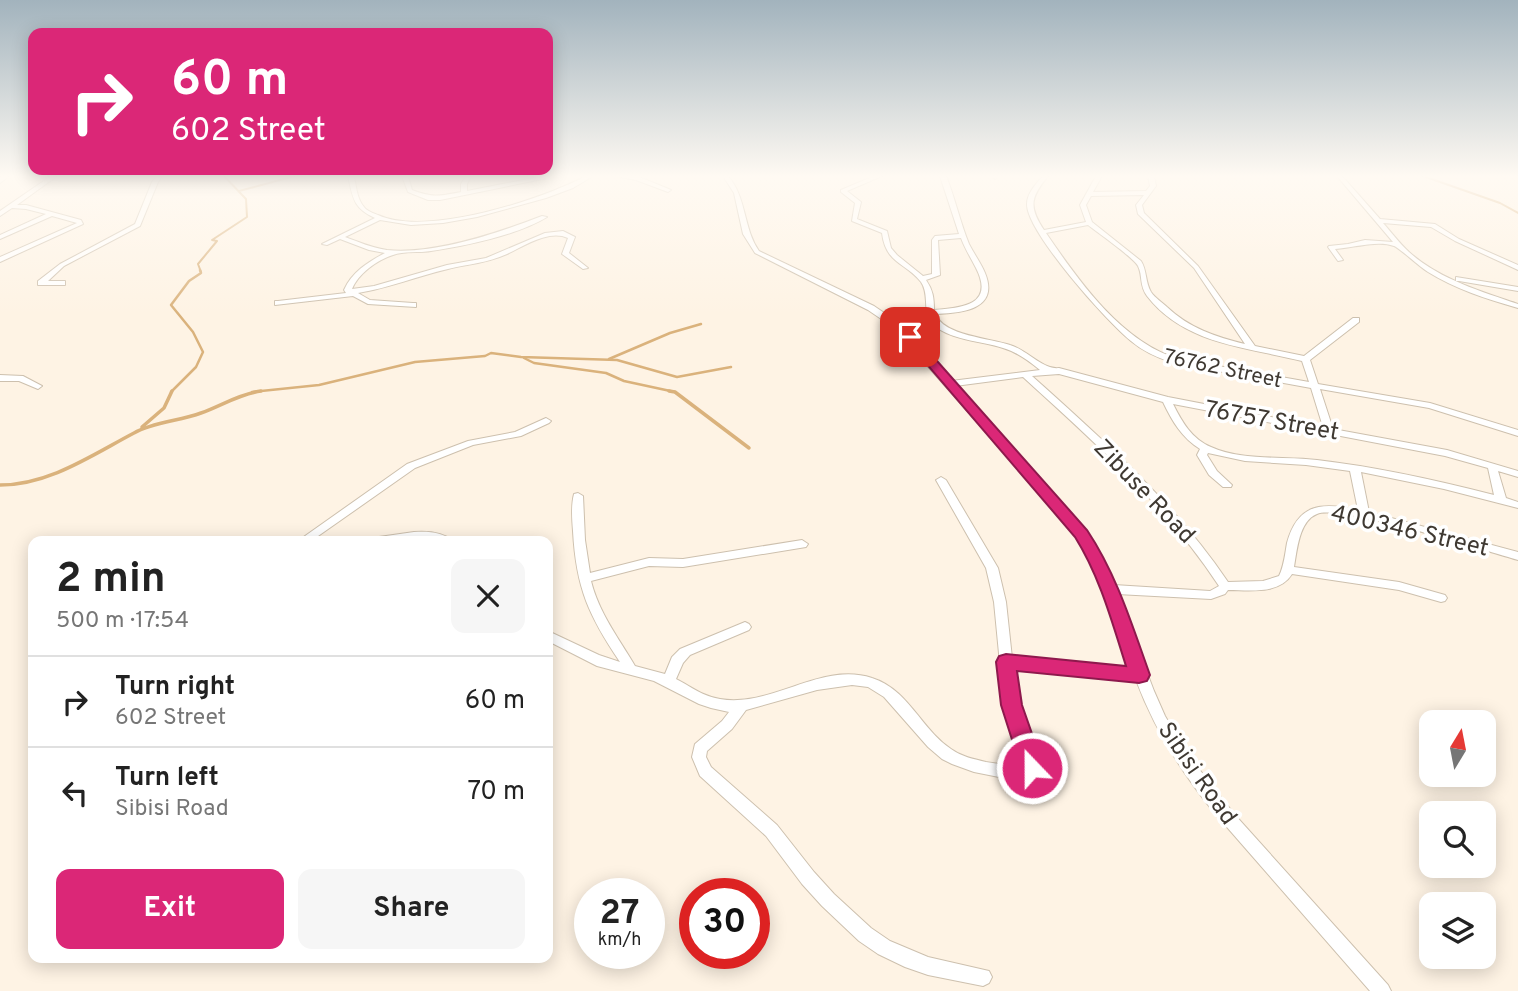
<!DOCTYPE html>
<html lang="en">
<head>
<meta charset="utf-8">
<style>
  :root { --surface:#fff; --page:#f6f6f6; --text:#222; --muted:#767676; --line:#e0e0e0; --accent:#db2777 }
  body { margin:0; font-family:Overpass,sans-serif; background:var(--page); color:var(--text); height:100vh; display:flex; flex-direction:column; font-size:26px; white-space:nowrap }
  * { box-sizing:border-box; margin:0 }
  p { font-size:23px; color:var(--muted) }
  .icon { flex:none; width:38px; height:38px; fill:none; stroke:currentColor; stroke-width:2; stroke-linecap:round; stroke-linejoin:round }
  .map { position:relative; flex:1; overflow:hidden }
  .panel { position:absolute; left:28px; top:536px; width:525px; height:427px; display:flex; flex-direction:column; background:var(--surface); border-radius:14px; box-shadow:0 4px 18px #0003 }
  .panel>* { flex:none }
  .guide { position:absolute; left:28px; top:28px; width:525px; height:147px; border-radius:14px; box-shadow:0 4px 18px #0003; background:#db2777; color:#fff; overflow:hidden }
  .needle { width:46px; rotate:10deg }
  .controls { position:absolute; left:1419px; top:710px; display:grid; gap:14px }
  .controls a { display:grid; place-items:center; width:77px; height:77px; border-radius:14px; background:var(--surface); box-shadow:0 4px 18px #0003; font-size:35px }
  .speed { position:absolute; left:574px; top:878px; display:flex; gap:14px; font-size:35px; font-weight:700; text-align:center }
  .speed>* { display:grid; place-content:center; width:91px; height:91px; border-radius:50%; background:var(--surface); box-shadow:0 4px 18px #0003; line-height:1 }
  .speed small { font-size:18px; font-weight:400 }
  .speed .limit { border:10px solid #d22; background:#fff; color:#111 }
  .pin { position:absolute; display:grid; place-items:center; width:60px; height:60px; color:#fff; margin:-30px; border-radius:14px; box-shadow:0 4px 10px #0006 }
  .me { position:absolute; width:77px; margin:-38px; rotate:338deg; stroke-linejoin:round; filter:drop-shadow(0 0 5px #0008) }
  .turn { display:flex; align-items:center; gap:24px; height:147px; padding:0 28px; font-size:32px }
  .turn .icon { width:91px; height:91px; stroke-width:2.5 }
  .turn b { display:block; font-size:49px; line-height:60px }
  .round { display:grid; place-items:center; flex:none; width:74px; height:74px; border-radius:14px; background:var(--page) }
  .summary { display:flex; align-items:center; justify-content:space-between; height:119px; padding:0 28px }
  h1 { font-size:42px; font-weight:700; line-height:52px }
  .primary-button { display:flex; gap:14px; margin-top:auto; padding:14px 28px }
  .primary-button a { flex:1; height:80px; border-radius:14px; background:var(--accent); color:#fff; font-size:28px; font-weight:700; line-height:80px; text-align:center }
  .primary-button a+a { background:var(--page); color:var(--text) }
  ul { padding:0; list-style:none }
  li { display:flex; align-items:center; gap:21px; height:91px; padding:0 28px; border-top:2px solid var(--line) }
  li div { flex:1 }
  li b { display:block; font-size:26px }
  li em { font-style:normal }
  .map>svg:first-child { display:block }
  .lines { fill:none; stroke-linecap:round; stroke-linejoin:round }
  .stream-far2 { stroke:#dab27c; stroke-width:2 }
  .stream-far1 { stroke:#dab27c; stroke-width:2.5 }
  .stream { stroke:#dab27c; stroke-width:3.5 }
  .minor-casing { stroke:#cdc0ae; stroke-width:2 }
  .minor { fill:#fff; fill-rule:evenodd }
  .route { fill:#db2777; stroke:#8e194d; stroke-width:2 }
  .labels { text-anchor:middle; stroke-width:7; stroke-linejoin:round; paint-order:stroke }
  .far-street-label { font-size:21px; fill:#3f3932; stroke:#fff }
  .street-label { font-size:24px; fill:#3f3932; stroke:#fff }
</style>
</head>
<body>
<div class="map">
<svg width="1518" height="991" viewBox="0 0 1518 991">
  <rect width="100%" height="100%" fill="#fef3e4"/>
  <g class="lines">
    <g class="stream-far2">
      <polyline points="1423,176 1500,203 1518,213"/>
      <polyline points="239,191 295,176"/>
      <polyline points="201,272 198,264 217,241 212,240 247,217 246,199 224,176"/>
    </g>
    <g class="stream-far1">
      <polyline points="524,358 534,363 606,373 624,381 675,392"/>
      <polyline points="609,359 670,333 701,324"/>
      <polyline points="171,392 196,367 203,352 193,332 171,305 189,281 201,273 200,270"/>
      <polyline points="252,392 319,385 415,362 485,356 491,353 521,357 617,360 677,377 731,367"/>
    </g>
    <g class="stream">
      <polyline points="669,391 675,392 749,448"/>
      <polyline points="142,427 164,408 172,391"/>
      <path d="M0,485C49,485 92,455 134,433C153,422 180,421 201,413C221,406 239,394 261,391"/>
    </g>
    <g class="minor-casing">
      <g id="minor">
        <polygon points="3,176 9,176 0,183 0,178"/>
        <polygon points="51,176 57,176 17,205 26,205 81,220 83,224 0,262 0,257 77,223 52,216 0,239 0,235 46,214 26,209 12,208 0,216 0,211"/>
        <polygon points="157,176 162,176 158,182 140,226 64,266 48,281 65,281 65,285 38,285 38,281 60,264 135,224 152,182"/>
        <path d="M348,176H354C356,186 357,199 364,207C367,211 373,213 378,215C426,237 541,200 586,176H593L573,188L546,198L477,217L443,223L411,225L380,220L345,237C359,242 372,248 387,250C434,255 498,233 542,216L547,217C518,235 465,246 431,251C420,253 403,251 393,255C377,260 358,274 352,289L374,286L447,265L486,258L545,233L563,231L575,237L569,253L588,268L583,269L562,254L568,238C549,229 524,246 507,254C487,263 469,264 448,269C418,276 389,288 358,293L370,300L413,303H416V307L368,304L353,296L275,305V301H278L346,293L344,290C352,272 368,262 385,253L369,250L340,239L327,245L322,244L375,218C353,208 353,198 348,176Z"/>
        <path d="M402,176H408L412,190C433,198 440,196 461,192V184L466,176H471L467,184V191L544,176H557L440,200H428L408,192Z"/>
        <polygon points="615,176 637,176 671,190 668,192 636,180"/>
        <path d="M723,176H728C747,198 743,228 759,251L874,306L899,323L951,381L1040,370C1029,361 1017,352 1003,348C982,341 947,340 932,323C922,312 930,295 921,282C905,262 886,264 882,233L852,221L855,203L841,192V190L874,176H882L847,191L861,202L857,219L887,231L891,248L897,255L923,276L932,274V240L935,236L959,234L940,176H946C955,198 960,222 969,244C974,254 981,263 985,273C1000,310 961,313 935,314C944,336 990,338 1010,345C1027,350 1043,370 1059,368L1168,397L1323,427L1311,388L1174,363C1158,358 1144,352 1131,341C1107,322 1026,231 1027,204C1027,193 1036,184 1043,176H1048C1031,197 1028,206 1044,230L1086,222L1080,205L1096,176H1102L1093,192L1146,191L1150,186L1148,176H1154L1156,186L1142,205L1144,213L1198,266L1255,346L1304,356L1353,318H1359V322L1310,360L1318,384L1430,403L1518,430V436L1429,408L1320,389L1333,429L1447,450L1518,471V477L1498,471L1506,498L1518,502V508L1444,489L1361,472L1369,512L1518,552V560C1485,551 1341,504 1317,514C1299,521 1297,550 1294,567L1399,582L1445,595L1447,598L1445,601L1441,602L1399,590L1292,574C1279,595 1249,590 1228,590L1225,594L1211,599L1117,594L1154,691L1165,716L1188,755L1235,815L1388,985L1391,991H1370L1212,810C1180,770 1154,728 1136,680L1014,668L1018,705L1039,768L1037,773L1020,778H1004L974,772L952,764L942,759L928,747L884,697L868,687L852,685L817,690L746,710L732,729L707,751L706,757L711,767L777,825L814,872L834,894L871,928L890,941L928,957L989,971L992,977L989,983L983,986L928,975L905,967L878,954L859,941L822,906L802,884L766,836L700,776L692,757L695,744L722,721L729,712L711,708L699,704L654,681L597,666L548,641V631L599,655L620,662C589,616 576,588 573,531C572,519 571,505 574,494L578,493L583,496L585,540L590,573L649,558L683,559L802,540L808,544L806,547L683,567L649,566L591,581C599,613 618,637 635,666L665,674L672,657L680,649L745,622L749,624L751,627L749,630L690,655L683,663L676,679C690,686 704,697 720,699C772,708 821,661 872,678C908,689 921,729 951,749C962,757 974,759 986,762C999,764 1010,766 1023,764L1004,705L994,602L986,568L936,480L941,477L946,480L998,568L1006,602L1012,658L1132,669L1101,584L1077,535L893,327L868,310L755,253L743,234L734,193ZM1144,195L1136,205L1138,214L1194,268L1245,344C1216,337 1189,328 1167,307C1162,302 1155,298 1151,292C1145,282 1147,270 1141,261L1092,222L1086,205L1091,196ZM1088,225C1098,233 1133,257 1138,266C1143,276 1139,285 1147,296C1185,345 1247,347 1302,361L1309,382L1179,359C1122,343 1078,280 1046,233ZM961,238C965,249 971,258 976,268C995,305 962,308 934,310C934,298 933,290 926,280L940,275L938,240ZM1059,374L1163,402C1172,421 1182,438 1200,449L1197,455L1209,475L1223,487H1231L1232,485L1217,471L1207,455L1208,453L1245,461L1306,465L1350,471L1358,510C1322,502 1298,503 1287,543C1285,554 1284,566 1279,576L1263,581L1228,582C1174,502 1103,440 1032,376ZM1023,377C1094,442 1166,505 1219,586L1210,591L1114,585L1101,558L1085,530L955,386ZM1173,404L1445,456L1488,468L1494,495C1436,480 1377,467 1317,460C1284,456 1241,461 1211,447C1192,439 1182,422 1173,404Z"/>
        <polygon points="992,176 998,176 998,177 995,179"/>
        <path d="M1337,176H1342L1380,219L1435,224L1459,239L1518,265V270L1516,269L1455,241L1431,227L1383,223C1392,233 1400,244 1409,252C1439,279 1480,291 1518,304V308C1487,299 1455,289 1428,272C1420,267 1398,247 1394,246C1377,240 1353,248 1335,249L1343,260L1338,261L1328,247L1329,246L1348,244L1365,240L1393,242Z"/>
        <polygon points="1456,277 1518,287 1518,291 1459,281 1456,281"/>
        <polygon points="0,375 23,376 42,386 38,389 19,381 0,381"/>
        <polygon points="546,418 551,421 549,423 521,436 473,445 415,468 311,541 298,541 407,464 468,441 515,432"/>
        <path d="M414,532C428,531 443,532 453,541L423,539L374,541L379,537Z"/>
      </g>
    </g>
    <use href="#minor" class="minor"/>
  </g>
  <linearGradient id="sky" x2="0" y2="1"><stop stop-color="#a2b3bd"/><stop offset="0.56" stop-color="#fffaf3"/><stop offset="1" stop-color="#fffaf3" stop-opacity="0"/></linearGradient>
  <rect width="1518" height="315" fill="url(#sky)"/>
  <path class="route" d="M910,334L914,335L1087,530C1117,575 1132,625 1150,675L1147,681L1139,683L1017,671L1022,705L1044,768L1040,775L1032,778L1024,775L1021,768L1001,705L996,662L999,656L1006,654L1126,666C1112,622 1100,577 1075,537L906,340V335Z"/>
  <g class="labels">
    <g class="far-street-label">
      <text transform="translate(1223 368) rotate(12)" y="7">76762 Street</text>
    </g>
    <g class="street-label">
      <text transform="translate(1272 420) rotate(10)" y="8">76757 Street</text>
      <text transform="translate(1145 491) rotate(46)" y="8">Zibuse Road</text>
      <text transform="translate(1410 530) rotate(13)" y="8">400346 Street</text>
      <text transform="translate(1198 773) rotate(55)" y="8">Sibisi Road</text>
    </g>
  </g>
</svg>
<div class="controls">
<a><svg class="needle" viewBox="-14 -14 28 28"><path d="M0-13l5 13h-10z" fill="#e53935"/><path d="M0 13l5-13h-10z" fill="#767676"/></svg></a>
<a><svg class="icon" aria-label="search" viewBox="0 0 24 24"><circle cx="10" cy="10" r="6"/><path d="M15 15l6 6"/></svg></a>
<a><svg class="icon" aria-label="layers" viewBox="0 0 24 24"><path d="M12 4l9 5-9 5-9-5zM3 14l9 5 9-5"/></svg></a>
</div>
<div class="speed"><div>27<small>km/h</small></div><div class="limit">30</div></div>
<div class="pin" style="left:910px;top:337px;background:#d93025"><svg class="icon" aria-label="arrive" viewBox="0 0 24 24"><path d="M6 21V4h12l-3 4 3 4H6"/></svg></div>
<svg class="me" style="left:1032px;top:768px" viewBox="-20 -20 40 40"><circle r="17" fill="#db2777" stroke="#fff" stroke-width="3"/><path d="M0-11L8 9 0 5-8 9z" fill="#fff"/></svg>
<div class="guide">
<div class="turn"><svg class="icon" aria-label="right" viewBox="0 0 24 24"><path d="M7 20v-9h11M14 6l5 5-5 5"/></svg><div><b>60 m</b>602 Street</div></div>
</div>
<section class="panel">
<div class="summary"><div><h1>2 min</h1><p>500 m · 17:54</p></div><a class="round"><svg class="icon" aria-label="close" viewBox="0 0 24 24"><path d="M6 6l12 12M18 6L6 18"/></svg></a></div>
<ul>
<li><svg class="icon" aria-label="right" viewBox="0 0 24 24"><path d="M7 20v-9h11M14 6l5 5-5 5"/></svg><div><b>Turn right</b><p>602 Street</p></div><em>60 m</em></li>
<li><svg class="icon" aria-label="left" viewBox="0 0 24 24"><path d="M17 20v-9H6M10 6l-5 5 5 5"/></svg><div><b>Turn left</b><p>Sibisi Road</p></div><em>70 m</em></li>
</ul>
<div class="primary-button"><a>Exit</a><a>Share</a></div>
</section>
</div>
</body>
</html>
